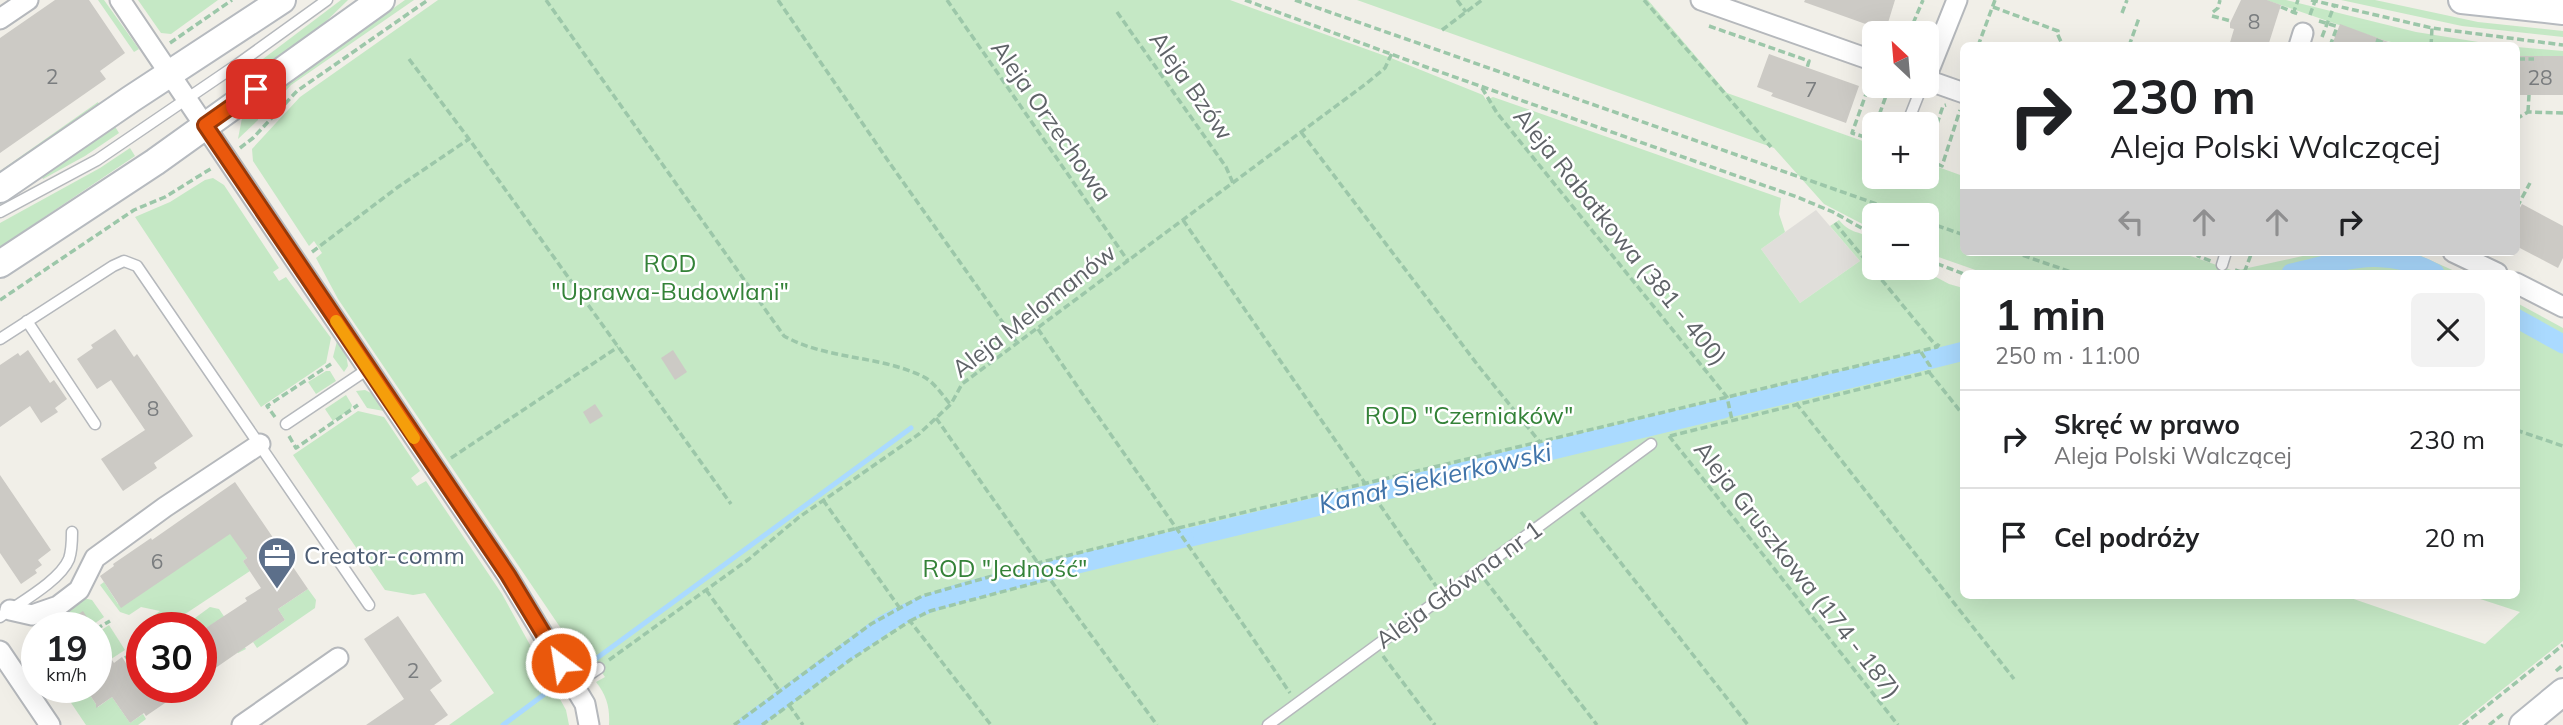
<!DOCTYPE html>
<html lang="pl">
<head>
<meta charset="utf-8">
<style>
  :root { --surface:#fff; --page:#f2f2f2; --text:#202124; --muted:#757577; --line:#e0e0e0 }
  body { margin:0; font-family:Mulish,sans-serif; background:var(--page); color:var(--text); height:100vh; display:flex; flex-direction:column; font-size:26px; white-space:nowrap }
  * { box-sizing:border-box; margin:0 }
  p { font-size:23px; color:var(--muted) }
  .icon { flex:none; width:38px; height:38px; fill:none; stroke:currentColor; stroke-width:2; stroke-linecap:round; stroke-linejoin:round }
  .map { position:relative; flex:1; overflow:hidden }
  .side { position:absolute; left:1960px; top:270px; width:560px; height:329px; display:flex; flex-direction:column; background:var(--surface); border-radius:10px; box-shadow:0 7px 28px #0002 }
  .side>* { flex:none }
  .banner { position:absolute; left:1960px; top:42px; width:560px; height:214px; border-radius:10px; box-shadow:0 7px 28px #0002; background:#fff; color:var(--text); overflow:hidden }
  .needle { width:46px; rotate:334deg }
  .fabs { position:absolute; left:1862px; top:21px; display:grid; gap:14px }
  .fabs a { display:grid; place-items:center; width:77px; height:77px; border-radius:10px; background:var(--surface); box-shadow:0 7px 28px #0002; font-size:35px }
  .speed { position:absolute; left:21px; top:612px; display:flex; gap:14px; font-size:35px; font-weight:700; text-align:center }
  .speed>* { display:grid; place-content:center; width:91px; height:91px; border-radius:50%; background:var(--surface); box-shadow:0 7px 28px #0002; line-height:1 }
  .speed small { font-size:18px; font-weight:400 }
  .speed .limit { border:10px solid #d22; background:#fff; color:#111 }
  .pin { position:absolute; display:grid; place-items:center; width:60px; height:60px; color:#fff; margin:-30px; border-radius:14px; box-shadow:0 4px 10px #0006 }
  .me { position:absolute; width:77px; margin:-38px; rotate:329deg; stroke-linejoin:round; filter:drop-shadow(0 0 5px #0008) }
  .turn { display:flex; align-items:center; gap:24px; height:147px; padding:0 35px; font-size:32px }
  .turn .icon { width:91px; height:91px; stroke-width:2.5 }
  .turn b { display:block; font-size:49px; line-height:60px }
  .lanes { display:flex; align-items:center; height:66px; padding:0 35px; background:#0003; justify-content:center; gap:35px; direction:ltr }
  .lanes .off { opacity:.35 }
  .round { display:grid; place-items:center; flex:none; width:74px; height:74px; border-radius:10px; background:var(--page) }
  .head { display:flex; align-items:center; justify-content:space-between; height:119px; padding:0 35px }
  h1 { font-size:42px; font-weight:700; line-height:52px }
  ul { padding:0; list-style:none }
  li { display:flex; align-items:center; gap:21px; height:98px; padding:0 35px; border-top:2px solid var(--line) }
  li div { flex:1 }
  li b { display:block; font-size:26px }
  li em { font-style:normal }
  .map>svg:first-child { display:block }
  .industrial { fill:#e0deda }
  .green { fill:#c5e8c5 }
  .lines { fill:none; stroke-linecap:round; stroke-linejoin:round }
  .stream { stroke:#aadaff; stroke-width:5 }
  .canal { stroke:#aadaff; stroke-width:19 }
  .building { fill:#cccac5 }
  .lane-casing { stroke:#b5b8bc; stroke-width:13 }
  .street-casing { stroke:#b5b8bc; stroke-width:23 }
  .secondary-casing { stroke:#b6babf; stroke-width:30 }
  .path { stroke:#9cc7a9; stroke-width:3.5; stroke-dasharray:7 3.5; stroke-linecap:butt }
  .lane { stroke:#fff; stroke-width:10 }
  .street { stroke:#fff; stroke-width:19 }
  .secondary { stroke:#fff; stroke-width:26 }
  .route-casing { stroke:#983908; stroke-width:18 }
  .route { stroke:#ea580c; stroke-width:12 }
  .slow { stroke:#f59e0b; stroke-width:12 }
  .labels { text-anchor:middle; stroke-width:5; stroke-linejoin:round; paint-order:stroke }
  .number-label { font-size:21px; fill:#7a7d7f }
  .street-label { font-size:24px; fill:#5f6368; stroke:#fff }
  .park-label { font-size:24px; fill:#348238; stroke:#fff }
  .service-label { font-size:24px; fill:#4e5e75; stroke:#fff; text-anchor:start }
  .water-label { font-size:26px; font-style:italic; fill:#4174aa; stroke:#fff }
</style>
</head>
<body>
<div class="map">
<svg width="2563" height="725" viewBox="0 0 2563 725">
  <rect width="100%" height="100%" fill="#f1efe8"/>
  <polygon class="industrial" points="1816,210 1860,261 1800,303 1761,249"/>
  <g class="green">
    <polygon points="98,0 104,0 139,49 134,52"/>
    <polygon points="138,0 218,0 171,34 161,33"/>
    <polygon points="341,0 348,0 313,34 260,72 255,65"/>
    <polygon points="405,0 414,0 291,85 279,98 275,92"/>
    <path d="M438,0H1230L1391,58L1483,95L1486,100L1493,97L1781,198L1779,214L1785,232L1761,249L1800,303L1860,261L1830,226L1839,220C1851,235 1860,230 1874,240V268H1919L1949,284L1963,288L1964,595H2342L2485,644L2520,612L2468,595H2516L2517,303L2563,328V641L2458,725H609C610,708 607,696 596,682L605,677L595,663L587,670L562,630L338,299L316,258L322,253L314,241L309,246L253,161L252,149L300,97Z"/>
    <polygon points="1357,0 1648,0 1727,93 1874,145 1874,177 1927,177 1927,163 1963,176 1964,252 2179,252 2234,271 2321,252 2412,252 2459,273 1984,273 1927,253 1927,215 1874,215 1874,230 1824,204 1774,148"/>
    <polygon points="2266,0 2286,0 2416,32 2497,45 2408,45 2386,41"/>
    <polygon points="2341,0 2375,0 2478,22 2563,31 2563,37 2462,26"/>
    <polygon points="2517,47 2563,51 2563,58 2517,57"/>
    <polygon points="98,102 100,106 0,175 0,171"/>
    <polygon points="256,105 259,112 258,120 238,139 242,118"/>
    <polygon points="114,125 119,133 85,156 43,179 41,176"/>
    <polygon points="130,148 135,156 0,247 0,223 100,168"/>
    <polygon points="213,178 224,185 279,268 273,272 279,281 286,277 331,338 326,363 261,407 135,217 170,202 205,180"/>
    <polygon points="337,341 346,354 348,366 344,372 333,357"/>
    <polygon points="326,371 330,371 336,381 316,394 308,382"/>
    <polygon points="365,390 373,394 384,411 367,408 356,391"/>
    <polygon points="346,395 352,405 351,409 333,421 325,409"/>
    <polygon points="358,411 384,417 420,471 411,478 417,486 426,481 502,594 566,710 569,725 449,725 494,693 425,593 413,595 385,590 293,455"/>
    <polygon points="228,529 247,558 243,561 250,571 164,628 148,628 144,622 160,611 141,607 129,615 120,612 100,585 104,582 118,604"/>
    <polygon points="308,589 316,600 315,608 257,648 253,642 285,620 278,609"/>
    <polygon points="83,598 92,600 104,617 88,628 79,615 58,628 41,628"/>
    <polygon points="210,607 219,609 246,649 238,653 217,621 203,630 195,618"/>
    <polygon points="109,625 125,650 111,659 96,637 97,633"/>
    <polygon points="61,688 77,688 83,697 89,694 98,707 112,697 130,723 143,714 146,719 138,725 86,725"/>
  </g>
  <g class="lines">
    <g class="stream">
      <polyline points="597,658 911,428"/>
      <polyline points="503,725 546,693"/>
    </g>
    <g class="canal">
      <path d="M2291,273C2344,261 2384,245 2435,273"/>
      <polyline points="2516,318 2563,344"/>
      <polyline points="1928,360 1964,351"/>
      <polyline points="1733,407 1923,361"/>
      <polyline points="1187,538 1723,409"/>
      <polyline points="1049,571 1184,538"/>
      <path d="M747,725L883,625C933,596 987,586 1042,572"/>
    </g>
  </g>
  <g class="building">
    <polygon points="55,0 89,0 125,53 100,71 106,79 0,153 0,38"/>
    <polygon points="1805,0 1895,0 1887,26 1876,22 1874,27 1804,2"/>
    <polygon points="2241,0 2267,0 2281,5 2268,46 2229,46 2234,29 2230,28 2230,23"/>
    <polygon points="2340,24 2394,44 2394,46 2341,46 2333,42"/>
    <polygon points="1769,54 1859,86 1846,123 1771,96 1773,93 1757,87"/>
    <rect x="2516" y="56" width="47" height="39"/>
    <polygon points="2522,204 2563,226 2563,258 2558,268 2516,246 2516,215"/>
    <polygon points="115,329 134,357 137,354 193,436 154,463 157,468 123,491 101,459 145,430 111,380 97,389 77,359 93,348 91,345"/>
    <polygon points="28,350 50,383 54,380 67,399 55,408 58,412 41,423 30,406 0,427 0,365 18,353 20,356"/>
    <polygon points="673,350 687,372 675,380 661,358"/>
    <polygon points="595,404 603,416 590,424 583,412"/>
    <polygon points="0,475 51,550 38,560 42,565 35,570 37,573 21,584 0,553"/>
    <polygon points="235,482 308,589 278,609 285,620 201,678 201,631 247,601 245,598 261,588 243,561 247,558 230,534 121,608 100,576 114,566 113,564 151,538 152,540"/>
    <polygon points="83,611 94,628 58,628"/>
    <polygon points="398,616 442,681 430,690 448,715 434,725 366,725 404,699 364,639"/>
    <polygon points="96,637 114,663 122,657 136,679 142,675 142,688 187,688 146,716 144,713 130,723 112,697 96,708 96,704 85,688 96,688"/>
  </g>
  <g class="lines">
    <g class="lane-casing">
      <g id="lane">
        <polyline points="1907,124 1922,86"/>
        <polyline points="0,212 97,160 238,64 327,0"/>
        <polyline points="2222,265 2226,252"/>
        <polyline points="27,321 95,424"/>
        <polyline points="0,339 113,266 124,261 137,266 369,605"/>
        <polyline points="286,424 368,369"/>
        <path d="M0,617C19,603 60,581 69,559C72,550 72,541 72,532"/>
        <polyline points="574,685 599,668"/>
        <polyline points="1268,725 1651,444"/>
      </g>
    </g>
    <g class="street-casing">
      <g id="street">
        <polyline points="120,0 507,575 585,704 589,725"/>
        <polyline points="1701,0 1874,61"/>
        <polyline points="0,19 28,0"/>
        <polyline points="2299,46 2303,33"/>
        <polyline points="1927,75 1957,0"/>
        <polyline points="1927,80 1964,93"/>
        <polyline points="2453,252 2497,273"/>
        <polyline points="2516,283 2563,307"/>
        <polyline points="10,610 32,615 58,606 79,590 95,558 165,507 260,444"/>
        <polyline points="0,651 50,725"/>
        <polyline points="242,725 338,658"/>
      </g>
    </g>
    <g class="secondary-casing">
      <g id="secondary">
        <polyline points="2462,0 2563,11"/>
        <polyline points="0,189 131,99 282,0"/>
        <polyline points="0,264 155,162 381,0"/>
        <polyline points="2523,725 2563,692"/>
      </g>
    </g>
    <g class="path">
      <path d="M546,0L784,336C827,360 880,355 924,377C934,382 943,396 950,404"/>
      <polyline points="778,0 891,165 1018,344"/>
      <polyline points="947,0 1128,261"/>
      <polyline points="1245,0 1426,67 1797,197 1833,212 1874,235"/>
      <polyline points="1295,0 1908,215"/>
      <polyline points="1457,0 1466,12"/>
      <polyline points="1644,0 1771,147"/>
      <polyline points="2311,0 2432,28 2563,45"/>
      <polyline points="1993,7 2058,31 2057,33 2063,46"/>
      <polyline points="2281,7 2298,14"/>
      <polyline points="1117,12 1226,167 1233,183"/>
      <polyline points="2213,12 2218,8 2220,0"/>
      <polyline points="2122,13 2127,0"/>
      <polyline points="2293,14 2298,0"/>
      <polyline points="2310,15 2315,1"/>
      <polyline points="2212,16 2231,21"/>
      <polyline points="2319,21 2339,27"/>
      <polyline points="1709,26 1809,61 1807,68"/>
      <polyline points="1442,30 1482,0"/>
      <polyline points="1909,33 1923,0"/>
      <polyline points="2322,37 2334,6"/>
      <polyline points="2376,40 2392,46"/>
      <polyline points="170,43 232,0"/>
      <polyline points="1978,46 1995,0"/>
      <polyline points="2129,46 2139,18"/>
      <polyline points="2330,46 2337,27"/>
      <polyline points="2431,46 2432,28"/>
      <polyline points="409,59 469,139 731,504"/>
      <polyline points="2518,59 2534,59"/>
      <polyline points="1871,80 1852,133 1874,140"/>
      <polyline points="1482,88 1497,113 1727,397 1732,420"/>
      <polyline points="2528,112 2529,95"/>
      <polyline points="2516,119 2528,112 2563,113"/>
      <polyline points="1876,124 1887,93 1887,86"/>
      <polyline points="1301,132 1480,368 1539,441"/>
      <polyline points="1870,139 1874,128"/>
      <polyline points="240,148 253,138 297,91 428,0"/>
      <polyline points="1927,154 1943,106 1946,105"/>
      <polyline points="1927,160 1942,166 1960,110"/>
      <polyline points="2517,207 2530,183"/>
      <polyline points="1183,220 1436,586"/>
      <polyline points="1927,222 1964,235"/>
      <polyline points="1835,223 1937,347"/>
      <polyline points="312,252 398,187 469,139"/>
      <polyline points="2013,252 2074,273"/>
      <polyline points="2199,252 2198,256 2211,261"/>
      <polyline points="1927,260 1964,274"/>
      <polyline points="2235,270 2244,273 2252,252"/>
      <polyline points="0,300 134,210 165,197 212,168"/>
      <path d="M1038,329C1121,451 1207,570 1290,693"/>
      <polyline points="1921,352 1930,366 1929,372"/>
      <polyline points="1929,372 1964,416"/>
      <polyline points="1796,403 2014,679"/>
      <polyline points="275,417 267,406 331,364"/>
      <polyline points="936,418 1038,563 1157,725"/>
      <polyline points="2516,430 2563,446"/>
      <polyline points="289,436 296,448 358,405"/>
      <polyline points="1669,436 1898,725"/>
      <polyline points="1670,436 1929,372"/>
      <polyline points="451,458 618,347"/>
      <polyline points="823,500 899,607"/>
      <polyline points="1581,512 1748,725"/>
      <polyline points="1485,580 1597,725"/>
      <polyline points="706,590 779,690"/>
      <polyline points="190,620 195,628"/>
      <polyline points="910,621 930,611 1050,579"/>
      <polyline points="96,629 110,621"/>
      <polyline points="1383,656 1435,725"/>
      <polyline points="125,658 130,655"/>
      <polyline points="609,660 749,559 798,518 919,434 951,404 962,384 1367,83 1385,68 1392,53"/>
      <polyline points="2556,671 2563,665"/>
      <polyline points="789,705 803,725"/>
      <polyline points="734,725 871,624 922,596 1038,563 1178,528 1937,347 1941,341"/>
      <polyline points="762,725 850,660 910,621 991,725"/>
      <polyline points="2463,725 2563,645"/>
      <polyline points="2489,725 2504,713"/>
    </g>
    <use href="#lane" class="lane"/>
    <use href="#street" class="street"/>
    <use href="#secondary" class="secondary"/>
  </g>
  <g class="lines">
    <g class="route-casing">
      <polyline id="route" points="256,89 205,125 508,575 561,663"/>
    </g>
    <use href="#route" class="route"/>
    <polyline class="slow" points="336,321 414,438"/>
  </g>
  <defs>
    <g id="office-pin" transform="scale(2.0125)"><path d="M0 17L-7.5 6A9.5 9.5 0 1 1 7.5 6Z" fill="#5c6f8a" stroke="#fff"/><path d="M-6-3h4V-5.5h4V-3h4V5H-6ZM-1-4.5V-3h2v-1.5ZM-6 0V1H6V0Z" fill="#fff"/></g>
  </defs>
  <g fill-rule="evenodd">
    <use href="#office-pin" x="277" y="556"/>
  </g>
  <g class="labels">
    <g class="number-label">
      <text x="2254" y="29">8</text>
      <text x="52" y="84">2</text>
      <text x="2540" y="85">28</text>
      <text x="1811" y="97">7</text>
      <text x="153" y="416">8</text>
      <text x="157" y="569">6</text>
      <text x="413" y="678">2</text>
    </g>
    <g class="street-label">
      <text transform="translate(1191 86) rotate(55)" y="8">Aleja Bzów</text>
      <text transform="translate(1051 121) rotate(55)" y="8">Aleja Orzechowa</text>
      <text transform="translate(1620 237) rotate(51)" y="8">Aleja Rabatkowa (381 - 400)</text>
      <text transform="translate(1034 311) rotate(-38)" y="8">Aleja Melomanów</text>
      <text transform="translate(1797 570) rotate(52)" y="8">Aleja Gruszkowa (174 - 187)</text>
      <text transform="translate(1459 585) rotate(-36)" y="8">Aleja Główna nr 1</text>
    </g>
    <g class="park-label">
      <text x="670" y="272">ROD<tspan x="670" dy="28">"Uprawa-Budowlani"</tspan></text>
      <text x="1469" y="424">ROD "Czerniaków"</text>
      <text x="1005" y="577">ROD "Jedność"</text>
    </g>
    <g class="service-label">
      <text x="304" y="564">Creator-comm</text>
    </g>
    <g class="water-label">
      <text transform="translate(1435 478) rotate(-13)" y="9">Kanał Siekierkowski</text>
    </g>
  </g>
</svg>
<div class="fabs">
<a><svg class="needle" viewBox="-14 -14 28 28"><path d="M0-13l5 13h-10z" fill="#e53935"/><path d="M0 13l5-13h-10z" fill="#757577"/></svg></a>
<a>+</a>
<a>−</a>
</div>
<div class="speed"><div>19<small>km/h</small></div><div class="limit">30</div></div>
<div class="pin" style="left:256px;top:89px;background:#d93025"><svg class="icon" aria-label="arrive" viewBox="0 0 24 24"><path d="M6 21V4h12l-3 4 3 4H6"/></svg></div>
<svg class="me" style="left:561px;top:663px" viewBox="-20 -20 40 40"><circle r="17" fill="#ea580c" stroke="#fff" stroke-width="3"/><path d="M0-11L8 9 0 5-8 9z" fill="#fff"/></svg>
<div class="banner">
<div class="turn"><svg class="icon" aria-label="right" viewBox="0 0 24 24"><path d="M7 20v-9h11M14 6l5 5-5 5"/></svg><div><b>230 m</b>Aleja Polski Walczącej</div></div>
<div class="lanes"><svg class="icon off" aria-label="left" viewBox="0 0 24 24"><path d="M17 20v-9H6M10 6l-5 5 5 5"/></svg><svg class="icon off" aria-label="ahead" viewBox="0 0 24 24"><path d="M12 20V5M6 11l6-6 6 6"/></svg><svg class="icon off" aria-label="ahead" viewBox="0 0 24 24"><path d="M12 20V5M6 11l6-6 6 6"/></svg><svg class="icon" aria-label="right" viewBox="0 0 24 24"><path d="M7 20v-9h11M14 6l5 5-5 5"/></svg></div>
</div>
<section class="side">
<div class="head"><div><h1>1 min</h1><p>250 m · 11:00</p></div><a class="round"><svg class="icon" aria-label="close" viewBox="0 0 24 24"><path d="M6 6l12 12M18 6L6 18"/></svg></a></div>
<ul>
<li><svg class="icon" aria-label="right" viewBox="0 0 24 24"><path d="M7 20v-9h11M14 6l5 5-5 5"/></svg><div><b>Skręć w prawo</b><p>Aleja Polski Walczącej</p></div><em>230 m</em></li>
<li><svg class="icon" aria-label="arrive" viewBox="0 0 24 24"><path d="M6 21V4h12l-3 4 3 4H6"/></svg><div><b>Cel podróży</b></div><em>20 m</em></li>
</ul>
</section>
</div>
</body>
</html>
